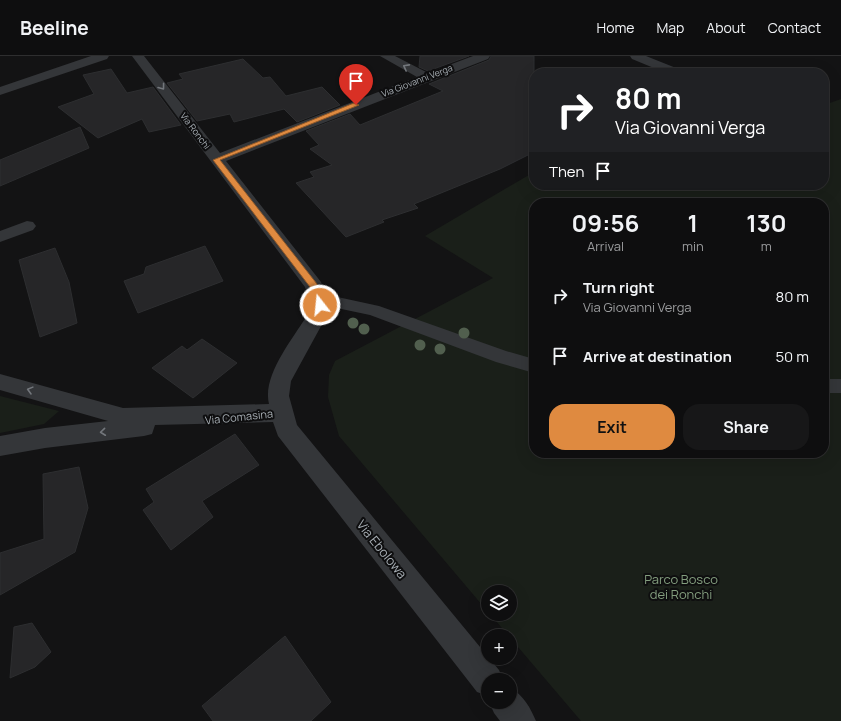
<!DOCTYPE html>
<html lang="en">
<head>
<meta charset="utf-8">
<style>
  :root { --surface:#0e0e0f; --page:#171718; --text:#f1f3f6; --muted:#9b9c9e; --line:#2e2e2f; --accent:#df8a40 }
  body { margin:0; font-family:Manrope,sans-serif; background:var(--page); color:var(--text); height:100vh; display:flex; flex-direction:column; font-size:15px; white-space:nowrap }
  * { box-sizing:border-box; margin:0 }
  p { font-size:13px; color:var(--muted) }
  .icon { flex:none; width:22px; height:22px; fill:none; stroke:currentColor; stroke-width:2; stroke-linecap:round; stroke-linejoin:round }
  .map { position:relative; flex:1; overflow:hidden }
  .sheet { position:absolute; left:529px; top:142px; width:300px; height:260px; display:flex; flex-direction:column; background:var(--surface); border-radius:16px; box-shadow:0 4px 16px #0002,0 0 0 1px var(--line) }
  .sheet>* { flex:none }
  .top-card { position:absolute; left:529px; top:12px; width:300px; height:122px; border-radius:16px; box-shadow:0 4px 16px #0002,0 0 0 1px var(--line); background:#202124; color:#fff; overflow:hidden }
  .fabs { position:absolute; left:481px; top:529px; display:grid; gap:8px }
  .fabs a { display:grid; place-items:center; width:36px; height:36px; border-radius:50%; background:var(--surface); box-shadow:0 4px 16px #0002,0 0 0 1px var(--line); font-size:20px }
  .pin { position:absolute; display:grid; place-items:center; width:34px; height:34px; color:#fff; margin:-41px -17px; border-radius:50% 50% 50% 0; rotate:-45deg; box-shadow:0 0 4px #0007 }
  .pin .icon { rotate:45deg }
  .me { position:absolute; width:44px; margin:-22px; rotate:344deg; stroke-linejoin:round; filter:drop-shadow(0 0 3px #0008) }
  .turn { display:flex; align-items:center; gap:14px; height:84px; padding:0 20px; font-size:18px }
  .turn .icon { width:52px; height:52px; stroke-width:2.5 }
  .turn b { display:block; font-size:28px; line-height:34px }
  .then { display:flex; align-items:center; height:38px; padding:0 20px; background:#0003; gap:8px; font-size:15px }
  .eta { display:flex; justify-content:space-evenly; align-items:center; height:68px; text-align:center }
  .eta b { font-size:24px; font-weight:700; line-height:28px }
  .cta { display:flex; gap:8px; margin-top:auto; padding:8px 20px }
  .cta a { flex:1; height:46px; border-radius:16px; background:var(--accent); color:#111; font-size:16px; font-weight:700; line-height:46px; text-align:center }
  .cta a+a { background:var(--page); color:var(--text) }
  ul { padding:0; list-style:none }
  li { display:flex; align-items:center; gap:12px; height:60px; padding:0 20px }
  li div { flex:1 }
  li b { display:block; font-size:15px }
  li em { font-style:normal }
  header { display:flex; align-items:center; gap:24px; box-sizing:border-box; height:56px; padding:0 20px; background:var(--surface); border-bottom:1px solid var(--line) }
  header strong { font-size:19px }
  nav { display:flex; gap:22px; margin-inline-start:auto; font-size:14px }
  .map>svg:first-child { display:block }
  .green { fill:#1a1f19; fill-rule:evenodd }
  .building { fill:#262628; stroke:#2d2e30 }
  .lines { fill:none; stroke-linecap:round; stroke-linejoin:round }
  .lane { fill:#343639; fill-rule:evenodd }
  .street { fill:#343639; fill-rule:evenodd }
  .tree { fill:#515f4e }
  .oneway { stroke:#73777c }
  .route { fill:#df8a40; stroke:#915a2a }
  .labels { text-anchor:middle; stroke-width:4; stroke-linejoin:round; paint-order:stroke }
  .far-street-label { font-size:9px; fill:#a6adb3; stroke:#0e0e0f }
  .street-label { font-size:11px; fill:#a6adb3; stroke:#0e0e0f }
  .near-street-label { font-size:13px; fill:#a6adb3; stroke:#0e0e0f }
  .near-park-label { font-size:13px; fill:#839d7e; stroke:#0e0e0f }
</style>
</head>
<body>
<header>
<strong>Beeline</strong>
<nav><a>Home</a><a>Map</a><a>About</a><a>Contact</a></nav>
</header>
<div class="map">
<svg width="841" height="665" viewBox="0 0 841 665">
  <rect width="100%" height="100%" fill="#131314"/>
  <g class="green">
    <path d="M841,43V665H581L490,558H510V536H488V556L339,380L328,341L329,319L335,305L493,222L425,180L534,116V129H824V49ZM534,147H824V397H534Z"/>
    <polygon points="0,340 59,355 44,368 0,377"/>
  </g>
  <g class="building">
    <polygon points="420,0 469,0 428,15 419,11"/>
    <polygon points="491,0 534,0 534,96 500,113 414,148 418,152 382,164 384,166 346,181 296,127 314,121 310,116 332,109 310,93 319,89 306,75 350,58 360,69 443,35 429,28 489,4"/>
    <polygon points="243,3 263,22 270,21 286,40 322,31 340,49 297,66 284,53 234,66 230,58 197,65 167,27 183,23 179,18"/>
    <polygon points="111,13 127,37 153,31 181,69 149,76 142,63 98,82 58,51 94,38 83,19"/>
    <polygon points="80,71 89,92 0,130 0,104"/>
    <polygon points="205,190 223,225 138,257 124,225 144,218 146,211"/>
    <polygon points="55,192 69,226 77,267 40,281 19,204"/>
    <polygon points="202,283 237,307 193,342 152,312 182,290 187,294"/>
    <polygon points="235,378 259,409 202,445 213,461 171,494 143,454 154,446 146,433"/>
    <polygon points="79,411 88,452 75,496 0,539 0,497 44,483 43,418"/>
    <polygon points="32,567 51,596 35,611 10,622 14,571"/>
    <polygon points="285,580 331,646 311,665 213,665 202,650"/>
  </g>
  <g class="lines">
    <g class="lane">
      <polygon points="319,237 379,250 506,295 534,303 534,317 496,306 370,259 313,247 311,243 313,239"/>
      <rect x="824" y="323" width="17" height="14"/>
    </g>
    <g class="street">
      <polygon points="91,0 109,0 107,3 0,39 0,31"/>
      <path d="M132,0H144L220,97L417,21L380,0H395L428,17L473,0H490L488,3L226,105L321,226L330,249L326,261L291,325L289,340L297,369L499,614L503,624H488V640L477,636L278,380L273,366L155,369L152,378L144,380L45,392L0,400V380L45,372L108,365L0,334V318L123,352L269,348C262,320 292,284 306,261L310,249L305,231Z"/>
      <polygon points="630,0 646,0 681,14 683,17 666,17 632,3"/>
      <polygon points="27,165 33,166 36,170 33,174 0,186 0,175"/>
      <path d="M510,632C523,638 531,653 536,665H500L494,657L489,646H510Z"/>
    </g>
  </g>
  <g class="tree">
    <circle cx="353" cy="267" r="5.5"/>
    <circle cx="364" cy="273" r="5.5"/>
    <circle cx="464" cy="277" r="5.5"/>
    <circle cx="420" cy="289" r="5.5"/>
    <circle cx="440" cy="293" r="5.5"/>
  </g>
  <defs><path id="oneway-chevron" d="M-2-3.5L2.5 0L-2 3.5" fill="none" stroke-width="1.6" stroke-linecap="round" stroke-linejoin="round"/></defs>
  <g class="oneway">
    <use href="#oneway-chevron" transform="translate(406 11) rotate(-152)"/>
    <use href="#oneway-chevron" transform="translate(162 31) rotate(53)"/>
    <use href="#oneway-chevron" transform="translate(30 334) rotate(-165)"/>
    <use href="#oneway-chevron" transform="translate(103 376) rotate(174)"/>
  </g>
  <polygon class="route" points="354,47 359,49 220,104 317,228 324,249 320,252 316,249 310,231 213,104"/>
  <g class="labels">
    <g class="far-street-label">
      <text transform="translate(417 25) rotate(-21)" y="3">Via Giovanni Verga</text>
      <text transform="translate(195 75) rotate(53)" y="3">Via Ronchi</text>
    </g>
    <g class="street-label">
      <text transform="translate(239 361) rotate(-6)" y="4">Via Comasina</text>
    </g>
    <g class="near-street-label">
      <text transform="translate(382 493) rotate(51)" y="5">Via Ebolowa</text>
    </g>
    <g class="near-park-label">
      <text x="681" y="528">Parco Bosco<tspan x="681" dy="15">dei Ronchi</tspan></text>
    </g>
  </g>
</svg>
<div class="fabs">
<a><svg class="icon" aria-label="layers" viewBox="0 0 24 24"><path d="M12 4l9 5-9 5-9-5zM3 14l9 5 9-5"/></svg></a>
<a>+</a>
<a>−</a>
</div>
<div class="pin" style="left:356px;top:49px;background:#d93025"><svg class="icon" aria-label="arrive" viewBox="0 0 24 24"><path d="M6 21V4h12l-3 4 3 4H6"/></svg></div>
<svg class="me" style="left:320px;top:249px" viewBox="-20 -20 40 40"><circle r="17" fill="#df8a40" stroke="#fff" stroke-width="3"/><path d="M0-11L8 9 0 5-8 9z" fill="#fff"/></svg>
<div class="top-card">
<div class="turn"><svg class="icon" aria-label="right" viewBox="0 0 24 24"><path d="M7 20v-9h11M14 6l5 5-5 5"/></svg><div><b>80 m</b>Via Giovanni Verga</div></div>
<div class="then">Then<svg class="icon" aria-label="arrive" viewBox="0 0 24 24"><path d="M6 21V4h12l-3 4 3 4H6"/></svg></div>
</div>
<section class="sheet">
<div class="eta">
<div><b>09:56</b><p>Arrival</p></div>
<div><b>1</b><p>min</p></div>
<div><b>130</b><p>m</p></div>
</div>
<ul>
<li><svg class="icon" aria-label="right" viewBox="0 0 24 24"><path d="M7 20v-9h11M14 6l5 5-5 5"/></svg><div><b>Turn right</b><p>Via Giovanni Verga</p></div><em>80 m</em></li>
<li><svg class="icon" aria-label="arrive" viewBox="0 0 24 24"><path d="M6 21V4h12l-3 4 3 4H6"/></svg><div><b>Arrive at destination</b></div><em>50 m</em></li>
</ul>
<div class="cta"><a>Exit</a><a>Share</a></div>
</section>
</div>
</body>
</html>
